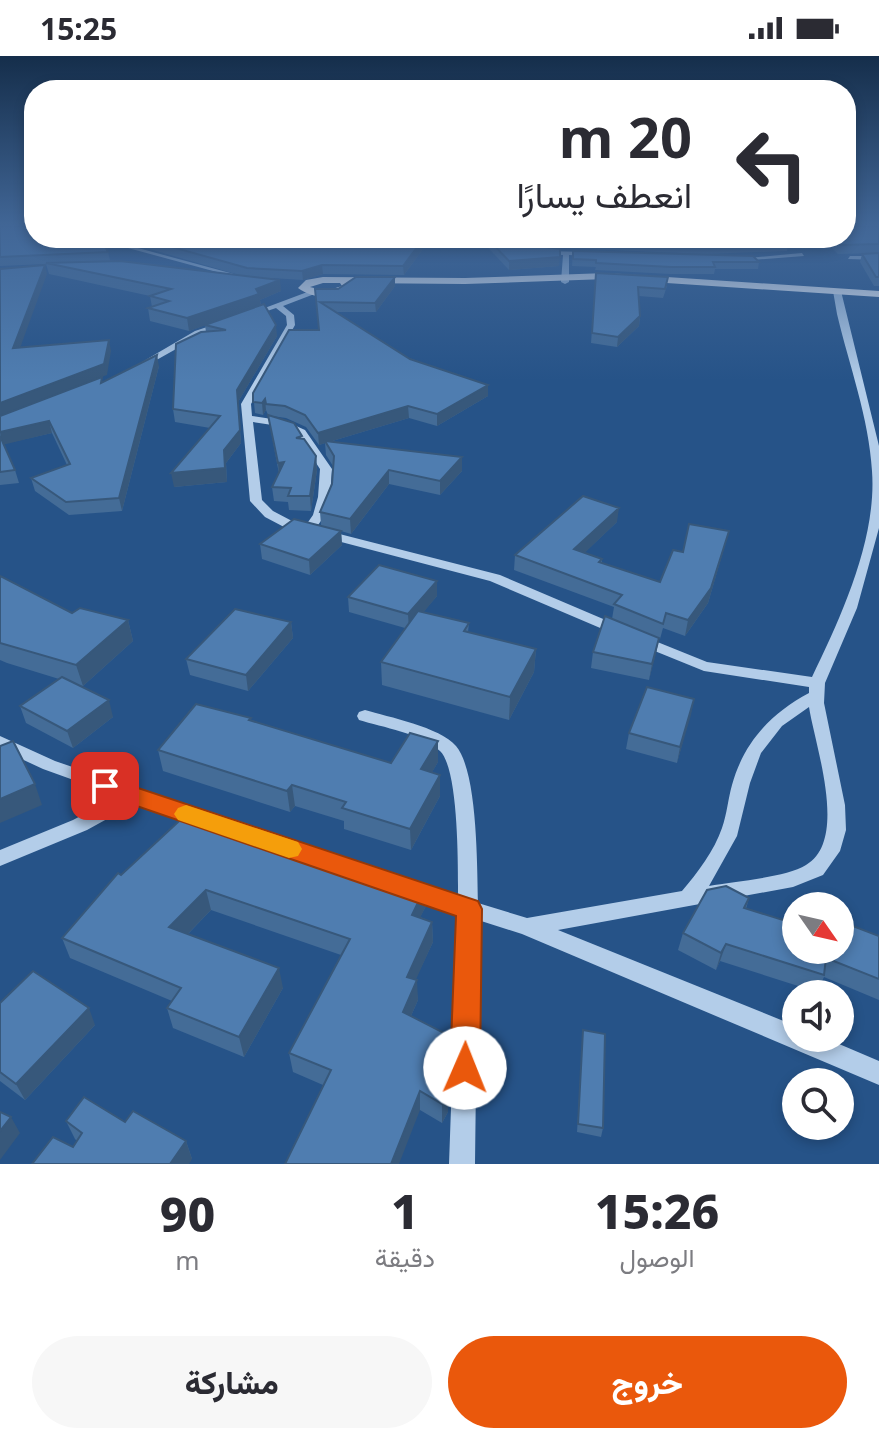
<!DOCTYPE html>
<html lang="ar">
<head>
<meta charset="utf-8">
<style>
  :root { --surface:#fff; --page:#f7f7f7; --text:#2b2b33; --muted:#7c7c81; --accent:#ea580c }
  body { margin:0; font-family:"Noto Sans",Vazirmatn,sans-serif; background:var(--page); color:var(--text); direction:rtl; height:100vh; display:flex; flex-direction:column; font-size:30px; white-space:nowrap }
  * { box-sizing:border-box; margin:0 }
  p { font-size:26px; color:var(--muted) }
  .icon { flex:none; width:44px; height:44px; fill:none; stroke:currentColor; stroke-width:2; stroke-linecap:round; stroke-linejoin:round }
  .map { position:relative; height:1108px; overflow:hidden; direction:ltr }
  .side { display:flex; flex-direction:column; background:var(--surface); flex:1 }
  .side>* { flex:none }
  .top-card { position:absolute; left:24px; top:24px; width:832px; height:168px; border-radius:32px; box-shadow:0 4px 12px #0003; direction:rtl; background:#fff; color:var(--text); overflow:hidden }
  .needle { width:52px; rotate:124deg }
  .fabs { position:absolute; left:782px; top:836px; display:grid; gap:16px }
  .fabs a { display:grid; place-items:center; width:72px; height:72px; border-radius:50%; background:var(--surface); box-shadow:0 4px 12px #0003; font-size:40px }
  .pin { position:absolute; display:grid; place-items:center; width:68px; height:68px; color:#fff; margin:-34px; border-radius:16px; box-shadow:0 4px 12px #0006 }
  .me { position:absolute; width:88px; margin:-44px; rotate:1deg; stroke-linejoin:round; filter:drop-shadow(0 0 6px #0008) }
  .turn { display:flex; align-items:center; gap:28px; height:168px; padding:0 32px; font-size:36px }
  .turn .icon { width:104px; height:104px; stroke-width:2.5 }
  .turn b { display:block; font-size:56px; line-height:68px }
  .eta { display:flex; justify-content:space-evenly; align-items:center; height:136px; text-align:center }
  .eta b { font-size:48px; font-weight:800; line-height:56px }
  .cta { display:flex; gap:16px; margin-top:auto; padding:16px 32px }
  .cta a { flex:1; height:92px; border-radius:48px; background:var(--accent); color:#fff; font-size:32px; font-weight:800; line-height:92px; text-align:center }
  .cta a+a { background:var(--page); color:var(--text) }
  .status { display:flex; justify-content:space-between; align-items:center; height:56px; padding:0 40px; background:var(--surface); direction:ltr }
  .status svg { height:22px; fill:currentColor }
  .map>svg:first-child { display:block }
  .lines { fill:none; stroke-linecap:round; stroke-linejoin:round }
  .minor { fill:#b3cde9; fill-rule:evenodd }
  .major { fill:#f6f9fe; fill-rule:evenodd }
  .wall { fill:#446c97 }
  .shaded-wall { fill:#37587b }
  .building { fill:#4f7db0; stroke:#37587b; stroke-width:2 }
  .route { fill:#ea580c; stroke:#983908; stroke-width:2 }
  .slow { fill:#f59e0b }
</style>
</head>
<body>
<div class="status"><b>15:25</b><svg viewBox="0 0 49 12"><path d="M0 12V9h3v3zM5 12V6h3v6zM10 12V3h3v9zM15 12V0h3v12zM26 1h20v11H26zM47 4h2v5h-2z"/></svg></div>
<div class="map">
<svg width="879" height="1108" viewBox="0 0 879 1108">
  <rect width="100%" height="100%" fill="#265388"/>
  <g class="lines">
    <g class="minor">
      <polygon points="91,182 101,182 245,221 239,222"/>
      <polygon points="541,195 590,196 593,198 590,200 569,199 569,226 565,228 561,226 563,199 543,198"/>
      <polygon points="802,197 804,200 739,205 736,203"/>
      <polygon points="850,200 879,200 879,204 848,203"/>
      <path d="M837,233L841,235L879,390V472L857,552L825,627L824,647L845,749L846,774L840,795L823,819L793,831L558,874L796,970V982H825L879,1005V1029L522,878L478,864L475,1108H449L458,857L401,839L398,833L401,827L408,825L458,840C458,812 459,713 440,695C422,678 382,671 359,664L357,660L359,656L365,654C388,661 440,671 456,690C478,716 477,812 478,847L527,862L682,835C698,816 714,795 722,772C727,758 728,743 732,729C744,686 770,658 809,637V631L704,615L635,587L633,584L640,580L645,581L707,606L812,621C841,561 877,483 872,415C869,362 849,309 837,258L833,235ZM809,651C815,690 849,784 806,809C785,822 734,825 709,830L737,780L750,727L761,697L782,670Z"/>
      <path d="M310,235L317,237L283,250L294,259L295,269L251,348L252,360L285,365L305,374L332,413L330,441L325,459L316,472L500,519L622,571L624,574L622,577H612L490,525L284,471L265,461L250,445L241,348L287,269L286,260L276,252L250,261L246,259ZM253,366L279,370L297,378L320,413L318,441L313,459L306,469L292,465L273,455L262,444Z"/>
      <polygon points="222,266 226,268 225,270 201,279 144,311 137,309 195,275"/>
      <polygon points="0,680 55,705 210,758 212,763 210,768 203,770 136,747 87,774 0,810 0,794 73,764 118,740 43,713 0,693"/>
    </g>
    <path class="major" d="M607,217L879,235V241L607,223L465,228L352,227L354,230C339,244 314,244 298,232L306,224L323,221L465,222ZM323,227H340L342,230L326,235L310,231Z"/>
  </g>
  <g class="wall">
    <polygon points="0,170 108,196 110,204 239,219 112,182 431,182 404,219 323,218 303,224 271,222 281,235 260,244 261,249 277,280 238,346 241,387 226,407 227,426 174,431 210,372 175,366 173,353 206,276 205,269 189,275 150,265 148,252 152,251 150,240 49,218 46,208 0,210"/>
    <polygon points="879,170 879,197 838,198 829,189 803,193 791,184 784,182 846,182"/>
    <polygon points="479,182 501,182 507,186 519,188 506,182 781,182 788,187 787,195 704,198 566,192 523,188 559,210 509,214"/>
    <polygon points="573,195 759,206 758,213 715,213 714,218 670,218 595,214 596,211 572,210"/>
    <polygon points="879,197 879,230 874,230 860,206 862,198"/>
    <polygon points="596,217 667,230 663,242 639,240 640,260 639,270 617,291 591,287"/>
    <polygon points="395,230 376,256 336,256 410,303 488,340 437,370 409,362 329,386 462,401 462,415 440,439 389,428 351,478 341,475 342,489 310,519 262,503 260,488 321,469 320,456 332,428 333,410 326,399 325,387 319,389 306,371 286,362 272,360 303,383 316,400 317,414 311,455 289,454 288,446 274,445 272,431 279,418 268,359 266,354 263,359 255,357 253,337 319,274 315,233 338,233"/>
    <polygon points="159,310 122,455 69,459 35,435 31,422 67,409 52,377 3,388 15,414 19,427 0,429 0,360 103,326"/>
    <polygon points="617,466 584,497 602,503 602,507 660,526 683,496 729,475 708,547 685,580 663,572 660,583 659,582 649,624 591,612 593,596 612,563 614,551 514,514 515,499"/>
    <polygon points="0,520 72,557 128,564 133,585 83,630 78,629 113,661 73,692 26,667 20,650 59,623 7,607 0,604"/>
    <polygon points="437,525 437,540 423,556 469,567 468,576 536,593 534,616 509,664 382,629 381,606 405,572 349,556 348,541"/>
    <polygon points="291,566 293,582 248,635 190,619 186,603"/>
    <polygon points="694,643 677,707 626,693 629,677"/>
    <polygon points="251,664 391,707 438,685 438,706 432,716 440,740 411,794 344,773 344,765 295,750 290,756 163,715 158,694"/>
    <polygon points="121,819 426,850 420,861 432,866 433,886 415,924 418,944 411,960 448,1056 442,1067 420,1054 323,1029 293,1016 289,997 341,899 211,854 188,878 283,932 244,1001 173,972 167,952 172,945 70,902 62,882"/>
    <polygon points="749,842 746,853 840,894 840,880 845,867 879,880 879,944 824,921 817,936 720,905 716,914 678,894 683,877"/>
    <polygon points="0,947 95,969 25,1044 0,1025"/>
    <polygon points="583,974 603,1072 601,1081 577,1076"/>
    <polygon points="66,1065 125,1066 186,1085 192,1103 73,1091 77,1085 75,1083"/>
  </g>
  <g class="shaded-wall">
    <polygon points="424,182 431,182 404,219 403,210"/>
    <polygon points="820,182 830,182 829,189 803,193 805,184"/>
    <polygon points="560,201 559,210 509,214 509,205"/>
    <polygon points="45,209 47,218 16,303 13,292"/>
    <polygon points="322,209 323,218 303,224 302,215"/>
    <polygon points="395,221 395,230 376,256 375,247"/>
    <polygon points="280,224 281,235 260,244 261,250 189,275 187,262"/>
    <polygon points="640,260 639,270 617,291 618,281"/>
    <polygon points="276,269 277,280 238,346 241,387 226,407 227,426 174,431 171,417 224,394 237,334"/>
    <polygon points="109,284 111,295 107,319 0,360 0,347"/>
    <polygon points="157,299 159,310 122,455 119,442"/>
    <polygon points="488,329 488,340 437,370 437,358"/>
    <polygon points="265,343 266,354 263,359 262,347"/>
    <polygon points="408,350 409,362 319,389 318,377"/>
    <polygon points="49,365 52,377 2,389 0,376"/>
    <polygon points="316,400 317,414 311,455 310,440"/>
    <polygon points="462,401 462,415 440,439 440,425"/>
    <polygon points="284,406 279,421 278,407"/>
    <polygon points="389,414 389,428 351,478 350,463"/>
    <polygon points="619,452 617,466 573,508 574,493"/>
    <polygon points="341,475 342,489 310,519 309,504"/>
    <polygon points="729,475 708,547 685,580 688,564"/>
    <polygon points="437,525 437,540 409,574 408,558"/>
    <polygon points="128,564 133,585 83,630 76,609"/>
    <polygon points="291,566 293,582 248,635 246,619"/>
    <polygon points="659,582 656,598 649,624 652,608"/>
    <polygon points="536,593 534,616 509,664 510,641"/>
    <polygon points="694,643 691,659 677,707 680,691"/>
    <polygon points="109,644 113,661 73,692 67,675"/>
    <polygon points="438,685 438,706 422,734 421,713"/>
    <polygon points="440,719 440,740 411,794 410,773"/>
    <polygon points="35,728 42,749 0,767 0,743"/>
    <polygon points="292,729 295,750 290,756 287,735"/>
    <polygon points="426,830 426,850 412,878 412,859"/>
    <polygon points="206,834 211,854 175,891 169,871"/>
    <polygon points="432,866 433,886 408,941 407,921"/>
    <polygon points="726,888 720,905 716,914 721,897"/>
    <polygon points="279,912 283,932 244,1001 239,981"/>
    <polygon points="417,924 418,944 404,976 403,956"/>
    <polygon points="89,952 95,969 25,1044 16,1028"/>
    <polygon points="450,980 448,1056 442,1067 442,1048"/>
    <polygon points="420,1035 420,1054 399,1108 391,1108"/>
    <polygon points="11,1061 20,1077 0,1104 0,1075"/>
    <polygon points="186,1085 192,1103 189,1108 170,1108"/>
  </g>
  <g class="building">
    <polygon points="0,170 34,170 34,182 101,182 108,196 0,201"/>
    <polygon points="846,170 879,170 879,188 840,189 833,182 846,182"/>
    <polygon points="140,182 424,182 403,210 322,209 302,215 247,212"/>
    <polygon points="487,182 501,182 507,186 560,193 560,201 509,205"/>
    <polygon points="548,182 781,182 788,187 705,189"/>
    <polygon points="802,182 820,182 805,184"/>
    <polygon points="573,195 753,200 759,206 713,206 715,211 671,211 596,207 596,204 573,203"/>
    <polygon points="879,197 879,221 876,221 862,198"/>
    <polygon points="120,205 280,224 256,233 259,238 187,262 148,252 169,245 150,240 171,233 46,207"/>
    <polygon points="45,209 13,292 109,284 104,308 0,347 0,213"/>
    <polygon points="596,217 668,221 665,233 638,231 640,260 618,281 592,277"/>
    <polygon points="356,221 395,221 375,247 320,246 410,303 488,329 437,358 408,350 318,377 305,359 285,350 266,348 265,343 262,347 253,346 253,337 289,274 319,274 315,233 338,233"/>
    <polygon points="264,248 276,269 237,334 240,374 224,394 225,412 171,417 220,360 173,353 176,288 201,276 226,274 205,269"/>
    <polygon points="157,299 119,442 66,446 31,422 70,408 49,365 0,376 0,360 102,321 101,327"/>
    <polygon points="268,359 294,367 302,380 296,382 304,383 316,400 310,440 288,440 291,432 272,431 284,406 278,407"/>
    <polygon points="0,380 15,414 0,416"/>
    <polygon points="325,385 462,401 440,425 389,414 350,463 320,456 332,428 334,400"/>
    <polygon points="583,440 619,452 574,493 602,503 599,506 660,526 673,494 683,496 689,468 729,475 711,532 688,564 666,557 663,568 614,548 622,539 515,499"/>
    <polygon points="294,463 341,475 309,504 260,488"/>
    <polygon points="379,509 437,525 408,558 348,541"/>
    <polygon points="0,520 72,557 80,552 128,564 76,609 0,587"/>
    <polygon points="235,553 291,566 246,619 186,603"/>
    <polygon points="418,555 469,567 464,575 536,593 510,641 381,606"/>
    <polygon points="605,560 659,582 652,608 593,596"/>
    <polygon points="62,621 109,644 67,675 20,650"/>
    <polygon points="647,631 694,643 680,691 629,677"/>
    <polygon points="196,648 251,662 249,664 391,707 410,677 438,685 421,713 440,719 410,773 342,752 346,746 292,729 287,735 158,694"/>
    <polygon points="13,685 35,728 0,743 0,690"/>
    <polygon points="191,754 426,830 412,859 432,866 407,921 417,924 403,956 450,980 448,1037 442,1048 420,1035 391,1108 285,1108 331,1014 289,997 350,883 206,834 169,871 279,912 239,981 167,952 181,932 62,882 118,817 121,819"/>
    <polygon points="726,830 749,842 744,852 796,868 796,894 840,894 840,882 842,883 845,867 879,880 879,923 826,902 824,919 726,888 721,897 683,877 707,834"/>
    <polygon points="33,915 89,952 16,1028 0,1016 0,947"/>
    <polygon points="583,974 605,978 603,1072 578,1068"/>
    <polygon points="84,1041 125,1066 133,1055 186,1085 170,1108 32,1108 53,1081 73,1091 82,1077 66,1065"/>
    <polygon points="0,1056 11,1061 0,1075"/>
  </g>
  <linearGradient id="sky" x2="0" y2="1"><stop stop-color="#152e4b"/><stop offset="0.52" stop-color="#416696"/><stop offset="1" stop-color="#416696" stop-opacity="0"/></linearGradient>
  <rect width="879" height="325" fill="url(#sky)"/>
  <polygon class="route" points="105,721 478,845 482,853 480,1012 476,1023 465,1028 454,1023 450,1012 456,860 96,736 93,730 96,724"/>
  <polygon class="slow" points="186,749 298,786 302,793 298,800 289,802 178,764 174,758 178,752"/>
</svg>
<div class="fabs">
<a><svg class="needle" viewBox="-14 -14 28 28"><path d="M0-13l5 13h-10z" fill="#e53935"/><path d="M0 13l5-13h-10z" fill="#7c7c81"/></svg></a>
<a><svg class="icon" aria-label="sound" viewBox="0 0 24 24"><path d="M4 9h4l5-4v14l-5-4H4zM17 9q2 3 0 6"/></svg></a>
<a><svg class="icon" aria-label="search" viewBox="0 0 24 24"><circle cx="10" cy="10" r="6"/><path d="M15 15l6 6"/></svg></a>
</div>
<div class="pin" style="left:105px;top:730px;background:#d93025"><svg class="icon" aria-label="arrive" viewBox="0 0 24 24"><path d="M6 21V4h12l-3 4 3 4H6"/></svg></div>
<svg class="me" style="left:465px;top:1012px" viewBox="-20 -20 40 40"><circle r="19" fill="#fff"/><path d="M0-13L10 11 0 6-10 11z" fill="#ea580c"/></svg>
<div class="top-card">
<div class="turn"><svg class="icon" aria-label="left" viewBox="0 0 24 24"><path d="M17 20v-9H6M10 6l-5 5 5 5"/></svg><div><b>20 m</b>انعطف يسارًا</div></div>
</div>
</div>
<section class="side">
<div class="eta">
<div><b>15:26</b><p>الوصول</p></div>
<div><b>1</b><p>دقيقة</p></div>
<div><b>90</b><p>m</p></div>
</div>
<div class="cta"><a>خروج</a><a>مشاركة</a></div>
</section>
</body>
</html>
